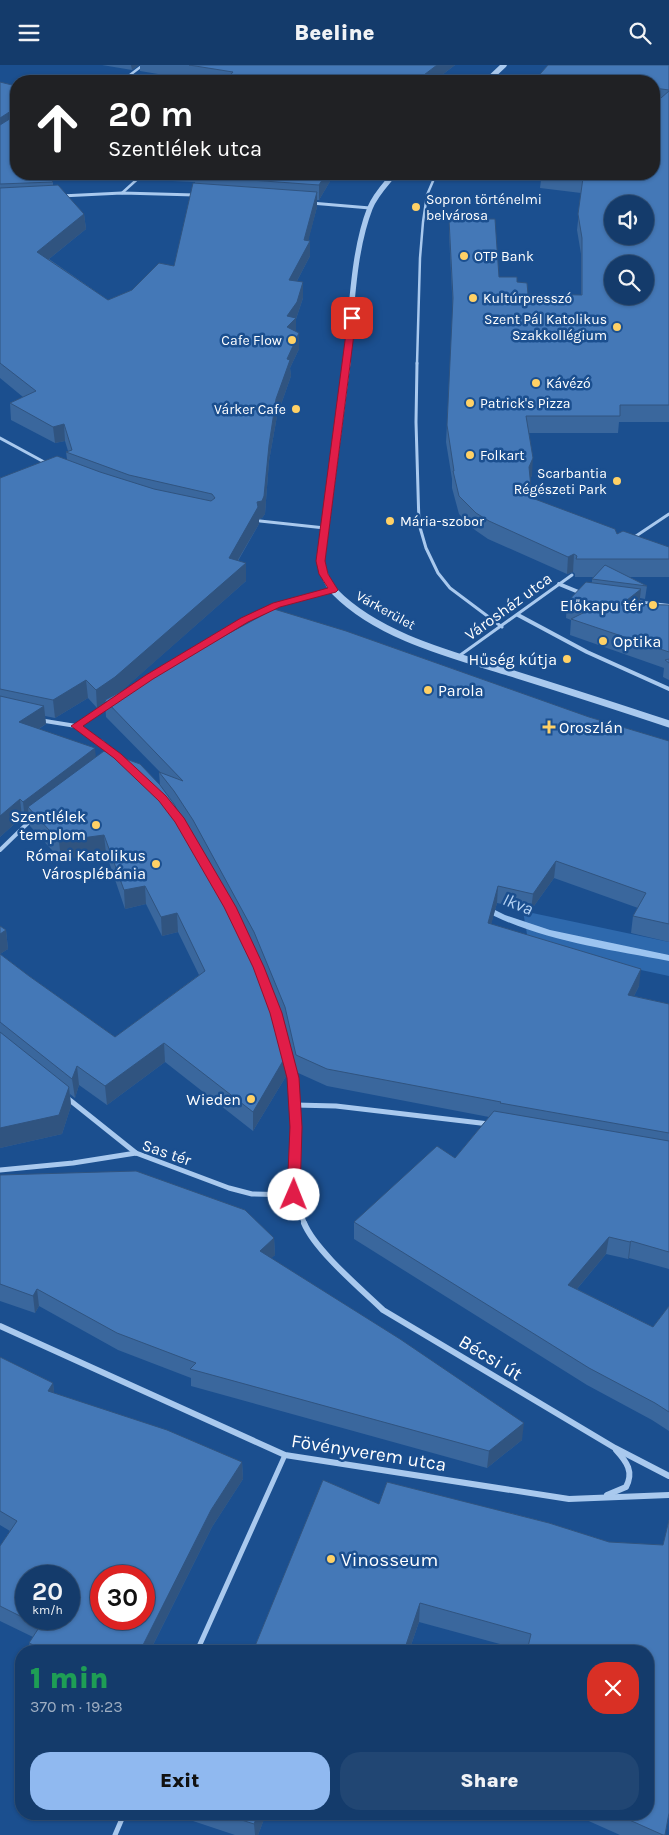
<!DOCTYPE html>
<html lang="en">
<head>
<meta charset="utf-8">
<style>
  :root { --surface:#143b6b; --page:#214673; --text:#f1f3f6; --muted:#9dadc1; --line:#33557e; --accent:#90b9f0 }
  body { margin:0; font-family:Karla,sans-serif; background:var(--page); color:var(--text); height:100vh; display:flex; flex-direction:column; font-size:19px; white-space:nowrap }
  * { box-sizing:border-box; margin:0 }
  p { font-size:16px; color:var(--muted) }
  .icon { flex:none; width:28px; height:28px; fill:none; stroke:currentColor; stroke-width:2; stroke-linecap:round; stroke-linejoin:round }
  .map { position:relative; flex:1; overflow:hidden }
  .side { position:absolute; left:15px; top:1580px; width:639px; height:175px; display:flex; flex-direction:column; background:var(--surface); border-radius:20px; box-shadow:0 1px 4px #0004,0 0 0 1px var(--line) }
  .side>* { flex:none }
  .banner { position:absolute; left:10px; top:10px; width:650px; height:105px; border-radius:20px; box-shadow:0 1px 4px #0004,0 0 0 1px var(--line); background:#202124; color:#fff; overflow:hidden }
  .buttons { position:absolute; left:604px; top:130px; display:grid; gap:10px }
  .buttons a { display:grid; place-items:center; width:50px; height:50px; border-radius:50%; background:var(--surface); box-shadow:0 1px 4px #0004,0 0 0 1px var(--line); font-size:25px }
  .speed { position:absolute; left:15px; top:1500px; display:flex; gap:10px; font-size:25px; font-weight:700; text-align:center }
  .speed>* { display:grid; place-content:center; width:65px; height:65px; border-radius:50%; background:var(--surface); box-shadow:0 1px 4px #0004,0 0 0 1px var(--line); line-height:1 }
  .speed small { font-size:12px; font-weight:400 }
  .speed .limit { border:8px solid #d22; background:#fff; color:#111 }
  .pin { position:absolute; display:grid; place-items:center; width:42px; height:42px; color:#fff; margin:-21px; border-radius:10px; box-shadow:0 2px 8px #0006 }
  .me { position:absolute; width:55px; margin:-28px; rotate:1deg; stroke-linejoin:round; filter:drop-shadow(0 0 4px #0008) }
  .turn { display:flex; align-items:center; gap:18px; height:105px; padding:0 15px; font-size:22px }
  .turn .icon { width:65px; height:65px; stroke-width:2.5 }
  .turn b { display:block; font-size:35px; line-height:42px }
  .round { display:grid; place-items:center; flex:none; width:52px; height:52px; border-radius:20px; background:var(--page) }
  .overview { display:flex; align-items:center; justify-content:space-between; height:85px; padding:0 15px }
  h1 { font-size:30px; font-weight:800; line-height:38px; color:#1e9e55 }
  .cta { display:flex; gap:10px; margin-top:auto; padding:10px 15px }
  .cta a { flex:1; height:58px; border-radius:20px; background:var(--accent); color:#111; font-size:20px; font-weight:800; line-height:58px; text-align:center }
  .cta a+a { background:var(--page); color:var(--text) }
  header { display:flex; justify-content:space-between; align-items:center; height:65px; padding:0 15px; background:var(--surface); font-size:22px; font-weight:800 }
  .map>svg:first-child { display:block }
  .green { fill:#2e69ad }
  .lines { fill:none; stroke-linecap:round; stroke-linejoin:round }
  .stream { fill:#9cc4f0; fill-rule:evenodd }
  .service-far3 { stroke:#a9c9ee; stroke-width:2.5 }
  .service-far2 { stroke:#a9c9ee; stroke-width:3 }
  .service-far1 { stroke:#a9c9ee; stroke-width:4 }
  .service { stroke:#a9c9ee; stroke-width:5 }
  .pedestrian-far1 { stroke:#a9c9ee; stroke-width:2.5 }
  .pedestrian { stroke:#a9c9ee; stroke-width:4 }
  .minor-far3 { stroke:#a9c9ee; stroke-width:3 }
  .minor-far2 { stroke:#a9c9ee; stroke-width:4 }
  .minor-far1 { stroke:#a9c9ee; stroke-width:5 }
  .minor { stroke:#a9c9ee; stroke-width:6 }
  .tertiary-far1 { stroke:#a9c9ee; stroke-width:5.5 }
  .tertiary { stroke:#a9c9ee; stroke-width:7 }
  .wall { fill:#3a679d; fill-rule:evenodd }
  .shaded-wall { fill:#305480 }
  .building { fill:#4478b7; stroke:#305480; fill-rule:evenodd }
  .route { fill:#e11d48; stroke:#92132f }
  .poi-dot { fill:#ffd166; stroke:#1b4f8f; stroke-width:2 }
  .labels { text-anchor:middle; stroke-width:5; stroke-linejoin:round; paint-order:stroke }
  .far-poi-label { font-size:14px; fill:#fff; stroke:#1b4f8f; text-anchor:start }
  .far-street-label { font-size:14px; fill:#fff; stroke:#1b4f8f }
  .poi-label { font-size:16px; fill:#fff; stroke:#1b4f8f; text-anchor:end }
  .street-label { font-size:16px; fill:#fff; stroke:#1b4f8f }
  .water-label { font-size:18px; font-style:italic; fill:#b5d3f5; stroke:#1b4f8f }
  .near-street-label { font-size:19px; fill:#fff; stroke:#1b4f8f }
  .near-poi-label { font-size:19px; fill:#fff; stroke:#1b4f8f; text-anchor:start }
</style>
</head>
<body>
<header><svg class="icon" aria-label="menu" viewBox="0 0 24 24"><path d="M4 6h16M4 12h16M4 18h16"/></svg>Beeline<svg class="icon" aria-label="search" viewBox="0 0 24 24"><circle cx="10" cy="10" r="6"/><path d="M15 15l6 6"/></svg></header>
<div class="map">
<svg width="669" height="1770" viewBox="0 0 669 1770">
  <rect width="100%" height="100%" fill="#1b4f8f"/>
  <polygon class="green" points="523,846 669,877 669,911 529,881"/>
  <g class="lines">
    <path class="stream" d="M483,839L505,850L550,865L669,890V896C605,884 538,875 480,844L478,842L480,840Z"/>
    <g class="service-far3">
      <polyline points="122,128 143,109"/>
      <polyline points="417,299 420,193 423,157 427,130 436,109"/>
    </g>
    <g class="service-far2">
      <polyline points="417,298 416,357 419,459 426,483 438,508 450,523 502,562"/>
      <polyline points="0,373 46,398"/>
      <polyline points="260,456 325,463"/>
      <polyline points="633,473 669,449"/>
      <polyline points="459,591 572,510"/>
    </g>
    <polyline class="service-far1" points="0,785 33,753"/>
    <g class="service">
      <polyline points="197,1586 285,1390"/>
      <polyline points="115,1770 124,1749"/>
    </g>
    <polyline class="pedestrian-far1" points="122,16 143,0"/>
    <g class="pedestrian">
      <polyline points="559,519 581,528"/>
      <polyline points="635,537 669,541"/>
      <polyline points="518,550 587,587 669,624"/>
    </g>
    <g class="minor-far3">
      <polyline points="61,131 122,128 195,130"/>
      <polyline points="311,138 370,143"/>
    </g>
    <g class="minor-far2">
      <polyline points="160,606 244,555 277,540 333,525"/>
      <polyline points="39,655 76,661 102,678"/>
      <polyline points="76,661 111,637"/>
    </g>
    <g class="minor-far1">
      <polyline points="101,677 121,695"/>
      <polyline points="281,965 293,1013 296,1062 294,1130 305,1160"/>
      <polyline points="66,1032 136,1088"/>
      <polyline points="295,1040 336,1041 489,1059"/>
      <polyline points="0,1105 73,1098 136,1088 229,1123 252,1129 294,1130"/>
    </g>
    <g class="minor">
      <path d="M304,1158C315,1185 361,1224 383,1245L615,1383L669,1411"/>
      <polyline points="0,1261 285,1390 569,1434 669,1430"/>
      <path d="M607,1430L626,1422C634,1407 627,1397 616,1385"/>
    </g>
    <g class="tertiary-far1">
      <polyline points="487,16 504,0"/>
      <path d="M346,299C352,250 352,189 370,143C375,130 385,120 394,109"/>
    </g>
    <path class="tertiary" d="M347,298L321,496C323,507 327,519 335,527C380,573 457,591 517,610C568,626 618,642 669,659"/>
  </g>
  <g class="wall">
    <polygon points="102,0 139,0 132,5"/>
    <polygon points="140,0 455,0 434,16 200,16 140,6"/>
    <polygon points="669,0 669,357 619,357 618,368 529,368 532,410 530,414 532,433 617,469 669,494 669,512 629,512 647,521 645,534 640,533 639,539 669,540 669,615 663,612 664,603 570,570 571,555 566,553 567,537 592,518 592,514 593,512 575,512 575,509 573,507 567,509 488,474 475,465 459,449 452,423 452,414 446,377 453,248 449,169 449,154 499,212 517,217 528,229 581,230 581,189 577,165 581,128 540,123 541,115 484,109 654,109 655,38 654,38 654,16 534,16"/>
    <path d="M0,17L16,21V109L53,117V121L84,149L86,164L49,194L108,235L132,225L174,201L195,118V117L172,116V109H337L332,113L319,135H317V142L308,175L310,176V191L297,216L303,233L296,254V267L299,268V284L290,303L291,311L277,351L269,396L265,449L262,453L259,454V459L238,496L246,516L120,627L589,652L669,676V877L631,868L633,851L638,843L554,813L531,845L497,838L491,859L639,921L634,931L669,939V1204L629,1193L628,1194L606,1189L577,1224L653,1262L669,1241V1366L652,1355L587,1320L354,1174V1157L455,1093L489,1052L327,1021L296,1007L285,959L255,884L227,832L287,989L288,1008L253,1066L165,997L107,1040L79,1020L75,1033L70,1029L71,1041L62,1069L0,1083V861L6,865L8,884L0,889L29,911L115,972L199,910L178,867L162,871L146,839L125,844L106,788L61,795L30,761L29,752L25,755L22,752L0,772V413L67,394L66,387L68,386L65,376L55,378L11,355L10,338L23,332L0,313ZM88,633L97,643L105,638L106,652L161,708L159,707L160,720L96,692L39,664L46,659L45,651L55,653ZM180,750L194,772L215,810Z"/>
    <polygon points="75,109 103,109 97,113"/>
    <polygon points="0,1110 274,1173 275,1190 271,1193 522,1375 487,1403 191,1321 191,1313 118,1285 39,1241 35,1248 0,1236"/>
    <polygon points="0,1292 53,1318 54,1328 242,1397 243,1414 212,1462 150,1586 30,1586 29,1578 33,1572 0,1556 0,1481 10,1466 0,1460"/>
    <polygon points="323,1415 379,1439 387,1417 549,1458 609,1477 663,1480 669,1455 669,1748 665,1770 620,1770 573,1749 648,1749 648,1586 526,1586 419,1557 409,1586 253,1586"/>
    <polygon points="192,1749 266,1749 258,1770 235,1770 193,1756"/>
  </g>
  <g class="shaded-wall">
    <polygon points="131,0 139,0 132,5"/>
    <polygon points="437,0 455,0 434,16 416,16"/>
    <polygon points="14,44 15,56 0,66 0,53"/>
    <polygon points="97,109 103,109 97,113"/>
    <polygon points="326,109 337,109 332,113 319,135 319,120"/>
    <polygon points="317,127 317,142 307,181 310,176 310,191 289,231 289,215 304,175"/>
    <polygon points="84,149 86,164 39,202 37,187"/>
    <polygon points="303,217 303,233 296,254 296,270 287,262 287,251"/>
    <polygon points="299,268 299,284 290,303 291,311 277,351 269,396 265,449 262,453 259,454 259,459 229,510 229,493 257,437 269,380 276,334 287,294"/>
    <polygon points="64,359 65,376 55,378 53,362"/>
    <polygon points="533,393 532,410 528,420 529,402"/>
    <polygon points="574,489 573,507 567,509 568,492"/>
    <polygon points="246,498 246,516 117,630 105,635 105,638 97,643 96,625"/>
    <polygon points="641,524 639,541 622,539"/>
    <polygon points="86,615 88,633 55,653 53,635"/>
    <polygon points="44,641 46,659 21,675 19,657"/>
    <polygon points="95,683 97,702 28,742 29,752 25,755 23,737"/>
    <polygon points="20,734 22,752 0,772 0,751"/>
    <polygon points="104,770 106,788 61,795 59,776"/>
    <polygon points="556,796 554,813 531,845 533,829"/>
    <polygon points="145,821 146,839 125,844 124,825"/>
    <polygon points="498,821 497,838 487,875 488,858"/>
    <polygon points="177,848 178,867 162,871 161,852"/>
    <polygon points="6,865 8,884 0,889 0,869"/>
    <polygon points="641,904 639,921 626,947 628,930"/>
    <polygon points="164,978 165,997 107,1040 105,1021"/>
    <polygon points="287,989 288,1008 253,1066 253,1047"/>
    <polygon points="77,1001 79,1020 75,1033 72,1014"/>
    <polygon points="69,1022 71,1041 62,1069 0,1083 0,1063"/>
    <polygon points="609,1172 606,1189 566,1237 568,1220"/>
    <polygon points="274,1173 275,1190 260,1203 260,1186"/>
    <polygon points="631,1176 629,1193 628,1194 630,1177"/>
    <polygon points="37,1224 39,1241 35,1248 33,1231"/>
    <polygon points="53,1318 55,1335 48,1326"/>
    <polygon points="524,1358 522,1375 487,1403 489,1386"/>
    <polygon points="242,1397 243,1414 212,1462 150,1586 140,1586 211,1445"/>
    <polygon points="420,1538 419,1557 409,1586 404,1586"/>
    <polygon points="258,1749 266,1749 258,1770 255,1770 254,1759"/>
  </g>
  <g class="building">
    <polygon points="189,0 437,0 416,16 225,16 233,7"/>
    <polygon points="548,0 669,0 669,25 654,23 654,16 607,16 595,15 593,16 534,16"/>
    <polygon points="0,17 16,21 16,45 14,44 0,53"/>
    <path d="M669,26V340H620V351H526L533,393L529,402L532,433L615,464L617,469L623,466L669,482V494H576L577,491L574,489L568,492L489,456L476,448L459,431L453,406H454L447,360L453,233L449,154H495L499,212H517V217L527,218L528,229L582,230V173L578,149L583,113L550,109H654V39ZM612,139H645V171H612ZM612,199H645V231H612Z"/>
    <polygon points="16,50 16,109 45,109 53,117 0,119 0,60"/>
    <polygon points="195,109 326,109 319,120 195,111"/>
    <polygon points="193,118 317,127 304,175 310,176 289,215 303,217 297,237 287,251 296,253 287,262 299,268 287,294 290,295 276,334 269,380 264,431 262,436 257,437 258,442 229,493 246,498 115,612 96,625 86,615 53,635 0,624 0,413 57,391 100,407 154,424 211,436 215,433 212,429 129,410 66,387 72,385 64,359 53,362 10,338 36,326 0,298 0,123 58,120 84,149 37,187 108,235 132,225 159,198 174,201"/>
    <polygon points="605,500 647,521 592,514"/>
    <polygon points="586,517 641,524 622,539 669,540 669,587 571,554 589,545 567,537"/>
    <polygon points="274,544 346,566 589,652 669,676 669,859 633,851 646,828 556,796 533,829 498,821 488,858 641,904 628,930 669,939 669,1068 500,1038 501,1037 327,1004 296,990 285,942 254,867 193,755 174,726 159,707 183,716 105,635"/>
    <polygon points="669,594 669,598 665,595"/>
    <polygon points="0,631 44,641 19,657 95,683 23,737 20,734 0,751"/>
    <polygon points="104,686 140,699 160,720 174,739 221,821 258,893 277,943 287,989 253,1047 164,978 105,1021 77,1001 72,1014 0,957 0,889 29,911 115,972 205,906 177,848 161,852 145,821 124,825 104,770 59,776 28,742"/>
    <polygon points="0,861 6,865 0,869"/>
    <polygon points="0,967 69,1022 59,1050 0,1063"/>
    <polygon points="494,1046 669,1076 669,1187 631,1176 630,1177 609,1172 568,1220 653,1262 669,1241 669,1347 655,1338 589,1303 354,1157 437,1081 455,1093"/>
    <polygon points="136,1106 245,1145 274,1173 260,1186 400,1274 524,1358 489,1386 190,1304 196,1298 117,1268 37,1224 33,1231 0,1219 0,1110"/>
    <path d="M0,1292L53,1318L48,1326L167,1365L242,1397L211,1445L140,1586H46L29,1578L40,1561L0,1541V1481L17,1456L0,1446ZM26,1511H69V1554H26ZM101,1511H144V1554H101Z"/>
    <polygon points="323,1415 379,1439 387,1417 549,1458 609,1477 663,1480 669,1455 669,1748 665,1770 663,1770 616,1749 648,1749 648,1586 527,1586 531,1569 420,1538 404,1586 253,1586"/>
    <polygon points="223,1749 258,1749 254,1759"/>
  </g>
  <polygon class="route" points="352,250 356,253 325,496 328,509 338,525 336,527 280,542 248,557 153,614 83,661 121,689 166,731 184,753 236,842 264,902 282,948 299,1013 302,1062 300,1130 298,1134 289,1134 287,1130 290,1062 287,1013 270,948 253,902 224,842 175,757 159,736 114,693 71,661 146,610 241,553 273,538 328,523 319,509 316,496 348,253"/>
  <g class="poi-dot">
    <circle cx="416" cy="142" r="5"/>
    <circle cx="464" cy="191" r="5"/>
    <circle cx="473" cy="233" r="5"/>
    <circle cx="617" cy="262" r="5"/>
    <circle cx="292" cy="275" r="5"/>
    <circle cx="536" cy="318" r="5"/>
    <circle cx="470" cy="338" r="5"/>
    <circle cx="296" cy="344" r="5"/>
    <circle cx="470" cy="390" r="5"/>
    <circle cx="617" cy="416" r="5"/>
    <circle cx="390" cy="456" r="5"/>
    <circle cx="653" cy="540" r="5"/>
    <circle cx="603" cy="576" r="5"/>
    <circle cx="567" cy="594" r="5"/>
    <circle cx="428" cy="625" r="5"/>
    <path d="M546.5 654.5h5v5h5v5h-5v5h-5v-5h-5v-5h5z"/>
    <circle cx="96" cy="760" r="5"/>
    <circle cx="156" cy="799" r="5"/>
    <circle cx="251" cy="1034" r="5"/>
    <circle cx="331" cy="1494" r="5"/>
  </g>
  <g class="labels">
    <g class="far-poi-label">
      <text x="426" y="139">Sopron történelmi<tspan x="426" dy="16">belvárosa</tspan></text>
      <text x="474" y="196">OTP Bank</text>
      <text x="483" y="238">Kultúrpresszó</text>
      <text x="607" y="259" text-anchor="end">Szent Pál Katolikus<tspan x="607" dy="16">Szakkollégium</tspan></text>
      <text x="282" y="280" text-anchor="end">Cafe Flow</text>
      <text x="546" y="323">Kávézó</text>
      <text x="480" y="343">Patrick's Pizza</text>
      <text x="286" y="349" text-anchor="end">Várker Cafe</text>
      <text x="480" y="395">Folkart</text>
      <text x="607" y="413" text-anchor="end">Scarbantia<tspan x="607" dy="16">Régészeti Park</tspan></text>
      <text x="400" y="461">Mária-szobor</text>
    </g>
    <g class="far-street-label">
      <text transform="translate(386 545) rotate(29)" y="5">Várkerület</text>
    </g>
    <g class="poi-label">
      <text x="643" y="546">Előkapu tér</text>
      <text x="613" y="582" text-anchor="start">Optika</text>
      <text x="557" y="600">Hűség kútja</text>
      <text x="438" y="631" text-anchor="start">Parola</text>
      <text x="559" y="668" text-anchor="start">Oroszlán</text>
      <text x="86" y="757">Szentlélek<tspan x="86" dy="18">templom</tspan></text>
      <text x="146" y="796">Római Katolikus<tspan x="146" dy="18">Városplébánia</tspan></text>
      <text x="241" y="1040">Wieden</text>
    </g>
    <g class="street-label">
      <text transform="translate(508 541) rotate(-36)" y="6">Városház utca</text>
      <text transform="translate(167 1087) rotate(19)" y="6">Sas tér</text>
    </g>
    <g class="water-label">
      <text transform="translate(518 839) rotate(21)" y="6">Ikva</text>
    </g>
    <g class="near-street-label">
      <text transform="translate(491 1292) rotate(31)" y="7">Bécsi út</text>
      <text transform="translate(369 1387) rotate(9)" y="7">Fövényverem utca</text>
    </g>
    <g class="near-poi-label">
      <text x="341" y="1501">Vinosseum</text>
    </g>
  </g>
</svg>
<div class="buttons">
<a><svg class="icon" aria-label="sound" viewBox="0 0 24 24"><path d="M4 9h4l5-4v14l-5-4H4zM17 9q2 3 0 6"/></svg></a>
<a><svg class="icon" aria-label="search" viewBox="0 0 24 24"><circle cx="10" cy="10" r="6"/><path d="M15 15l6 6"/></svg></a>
</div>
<div class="speed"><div>20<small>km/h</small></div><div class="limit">30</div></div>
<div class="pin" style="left:352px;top:253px;background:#d93025"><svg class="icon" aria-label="arrive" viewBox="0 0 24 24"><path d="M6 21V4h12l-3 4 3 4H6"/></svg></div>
<svg class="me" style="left:294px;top:1130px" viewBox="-20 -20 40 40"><circle r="19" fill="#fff"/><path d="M0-13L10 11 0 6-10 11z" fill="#e11d48"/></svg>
<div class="banner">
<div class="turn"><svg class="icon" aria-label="ahead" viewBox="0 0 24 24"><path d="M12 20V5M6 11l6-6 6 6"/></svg><div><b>20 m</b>Szentlélek utca</div></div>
</div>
<section class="side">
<div class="overview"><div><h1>1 min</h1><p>370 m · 19:23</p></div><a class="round" style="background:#d93025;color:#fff"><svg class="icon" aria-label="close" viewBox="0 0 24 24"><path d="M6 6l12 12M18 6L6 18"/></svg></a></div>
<div class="cta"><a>Exit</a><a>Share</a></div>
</section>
</div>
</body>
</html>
